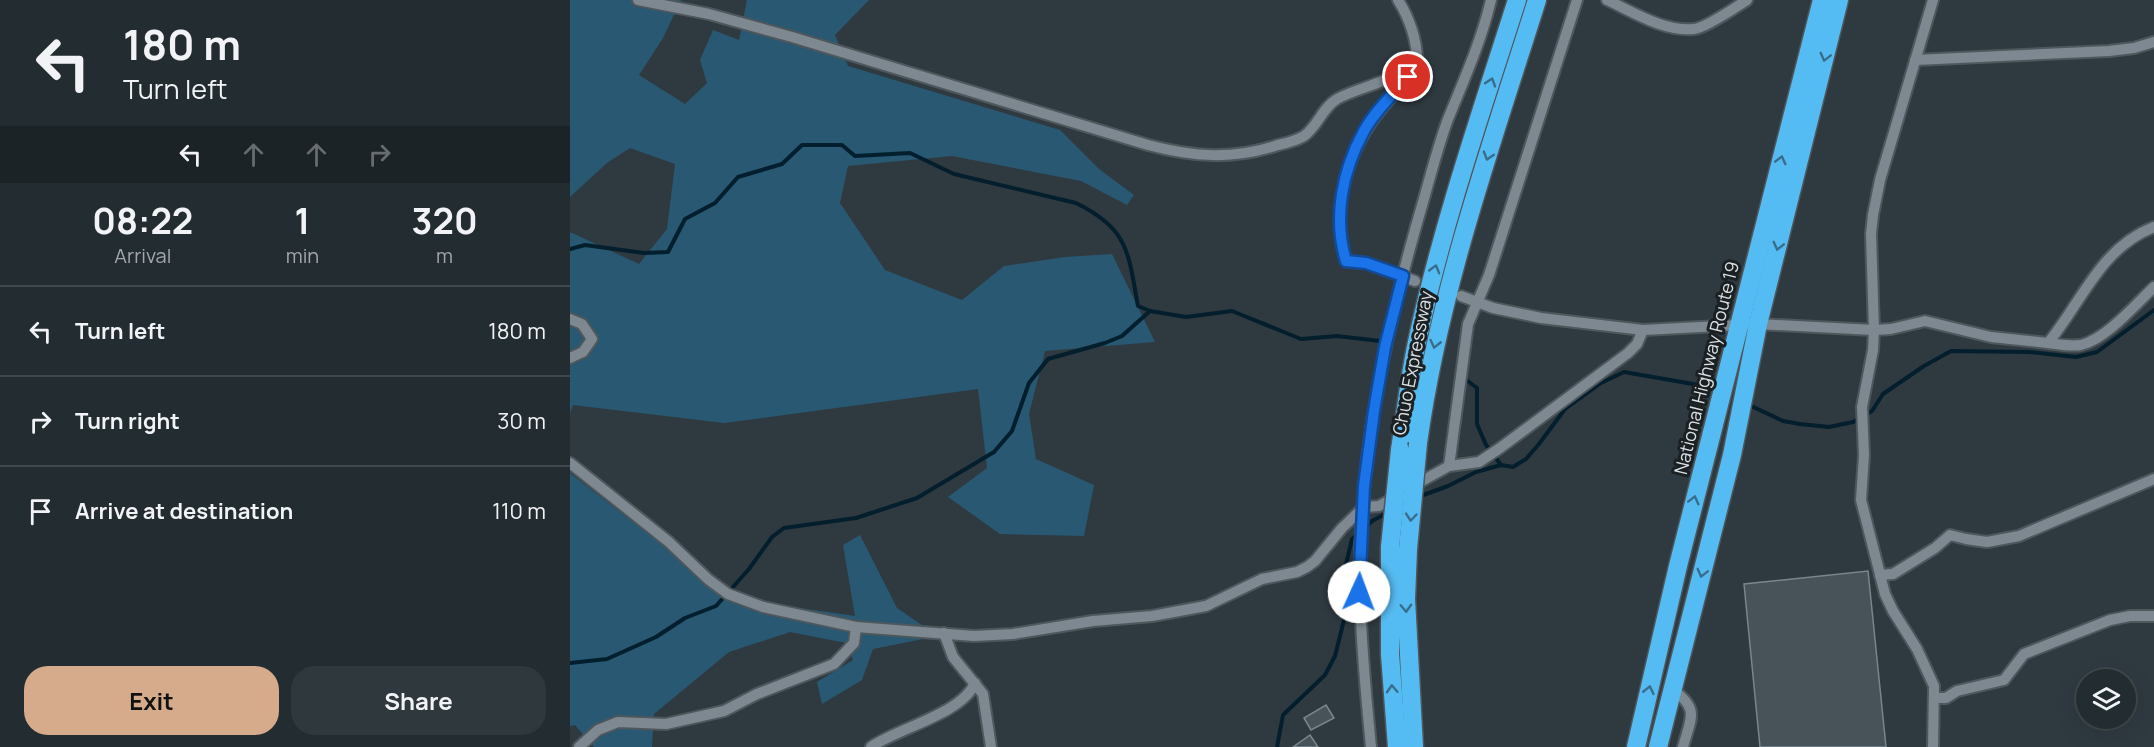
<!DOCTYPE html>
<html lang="en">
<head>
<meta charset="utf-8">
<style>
  :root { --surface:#232c30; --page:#2f383c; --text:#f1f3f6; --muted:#a3a7ab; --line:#40484c; --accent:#d6ab8b }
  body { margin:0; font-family:Manrope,sans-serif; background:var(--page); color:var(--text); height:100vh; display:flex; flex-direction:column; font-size:22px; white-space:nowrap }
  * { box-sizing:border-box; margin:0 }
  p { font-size:20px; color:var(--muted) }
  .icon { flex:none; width:33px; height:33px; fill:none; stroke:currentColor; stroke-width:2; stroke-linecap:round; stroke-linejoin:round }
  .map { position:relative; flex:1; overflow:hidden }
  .panel { display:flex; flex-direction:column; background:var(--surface); width:570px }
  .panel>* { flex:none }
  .banner { background:#232c30; color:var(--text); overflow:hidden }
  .controls { position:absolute; left:1506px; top:669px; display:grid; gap:12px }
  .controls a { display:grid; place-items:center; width:60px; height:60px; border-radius:50%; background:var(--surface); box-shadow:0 6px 24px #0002,0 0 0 2px var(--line); font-size:30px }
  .pin { position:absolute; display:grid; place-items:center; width:51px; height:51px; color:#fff; margin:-26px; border:3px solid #fff; border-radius:50%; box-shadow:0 2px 6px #0007 }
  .me { position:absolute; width:66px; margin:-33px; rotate:2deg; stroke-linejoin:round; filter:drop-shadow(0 0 4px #0008) }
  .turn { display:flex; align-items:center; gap:21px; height:126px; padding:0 24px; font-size:27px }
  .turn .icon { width:78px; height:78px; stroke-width:2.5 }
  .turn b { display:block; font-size:42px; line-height:51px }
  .lanes { display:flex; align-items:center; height:57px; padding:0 24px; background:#0003; justify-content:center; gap:30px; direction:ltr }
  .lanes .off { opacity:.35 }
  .eta { display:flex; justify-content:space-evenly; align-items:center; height:102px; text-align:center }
  .eta b { font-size:36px; font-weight:700; line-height:42px }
  .action { display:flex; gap:12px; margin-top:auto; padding:12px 24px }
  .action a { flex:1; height:69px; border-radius:24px; background:var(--accent); color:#111; font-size:24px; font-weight:700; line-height:69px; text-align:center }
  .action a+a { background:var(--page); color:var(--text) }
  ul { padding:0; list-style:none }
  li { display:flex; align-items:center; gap:18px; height:90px; padding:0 24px; border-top:2px solid var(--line) }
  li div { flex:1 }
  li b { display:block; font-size:22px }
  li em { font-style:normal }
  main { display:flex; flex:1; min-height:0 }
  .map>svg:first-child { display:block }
  .green { fill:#285872 }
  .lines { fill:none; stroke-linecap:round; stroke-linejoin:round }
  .stream { stroke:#031f2d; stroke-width:4 }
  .building { fill:#475259; stroke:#7a858d; stroke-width:1.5 }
  .street-casing { stroke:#4e575c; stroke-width:14 }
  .highway-casing { stroke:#4e575c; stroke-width:21 }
  .street { stroke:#7d8890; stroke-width:10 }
  .highway { stroke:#55bcf3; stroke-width:18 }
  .highway-bridge-casing { stroke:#4e575c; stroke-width:21; stroke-linecap:butt }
  .highway-bridge { stroke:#55bcf3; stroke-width:18 }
  .oneway { stroke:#386e8b }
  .route-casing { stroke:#114b97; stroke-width:15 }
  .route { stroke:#1a73e8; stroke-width:10 }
  .labels { text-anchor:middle; stroke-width:6; stroke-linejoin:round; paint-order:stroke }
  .street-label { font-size:18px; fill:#dae1e5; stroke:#1b2023 }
</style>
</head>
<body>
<main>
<section class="panel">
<div class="banner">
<div class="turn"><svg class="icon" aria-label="left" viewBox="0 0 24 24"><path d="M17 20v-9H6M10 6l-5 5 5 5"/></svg><div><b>180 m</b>Turn left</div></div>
<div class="lanes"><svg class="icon" aria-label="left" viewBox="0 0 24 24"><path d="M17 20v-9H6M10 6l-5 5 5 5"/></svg><svg class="icon off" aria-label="ahead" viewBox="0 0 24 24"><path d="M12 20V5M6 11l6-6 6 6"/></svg><svg class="icon off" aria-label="ahead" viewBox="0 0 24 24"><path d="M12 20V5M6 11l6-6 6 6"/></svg><svg class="icon off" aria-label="right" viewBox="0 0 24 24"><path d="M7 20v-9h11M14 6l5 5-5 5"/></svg></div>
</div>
<div class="eta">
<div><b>08:22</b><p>Arrival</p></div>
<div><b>1</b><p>min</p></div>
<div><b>320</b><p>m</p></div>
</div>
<ul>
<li><svg class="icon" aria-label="left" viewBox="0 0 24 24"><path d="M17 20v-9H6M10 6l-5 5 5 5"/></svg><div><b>Turn left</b></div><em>180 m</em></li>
<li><svg class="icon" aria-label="right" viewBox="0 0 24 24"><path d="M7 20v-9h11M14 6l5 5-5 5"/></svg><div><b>Turn right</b></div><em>30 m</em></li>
<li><svg class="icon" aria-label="arrive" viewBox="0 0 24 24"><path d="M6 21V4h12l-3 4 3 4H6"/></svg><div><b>Arrive at destination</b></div><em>110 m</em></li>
</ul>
<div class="action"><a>Exit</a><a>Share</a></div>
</section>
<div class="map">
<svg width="1584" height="747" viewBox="0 0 1584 747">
  <rect width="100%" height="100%" fill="#2f3a40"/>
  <g class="green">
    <polygon points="0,0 111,0 93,38 69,75 115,104 137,83 130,60 143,30 169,40 177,0 299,0 265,35 278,66 490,130 529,169 564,195 557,205 511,181 382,156 278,166 270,203 315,270 392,300 434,266 495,257 542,254 585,342 475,351 459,414 466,459 524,485 514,536 430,534 378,497 417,468 408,389 154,423 3,405 0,413 0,232 69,264 97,229 105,164 60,148 37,163 0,197"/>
    <polygon points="0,473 161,598 285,616 273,545 290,535 327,608 368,636 303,649 292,680 252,704 247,682 283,660 276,643 220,632 159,652 84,714 82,747 24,747 5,725 0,726"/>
  </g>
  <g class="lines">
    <g class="stream">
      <path d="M0,249L15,245L74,253L98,252L115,219L145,203L168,177L212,164L232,145H272L285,156L340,153L384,174L506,203C559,229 558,252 568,306L580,311L616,317L662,311L731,339L767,336L810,341"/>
      <polyline points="895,379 907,388 907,424 916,445 931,465"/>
      <polyline points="1177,404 1213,421 1230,424 1259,427 1283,422 1302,411 1313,394 1354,366 1381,351 1459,352 1506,357 1527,352 1584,310"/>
      <polyline points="848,497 878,486 906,472 931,465 943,467 956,459 969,444 995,409 1031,383 1054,372 1146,388"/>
      <polyline points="794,529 802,521 817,513"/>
      <polyline points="0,663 37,659 86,637 115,618 146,606 179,569 202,537 214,528 286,518 347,498 424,452 442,431 459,383 478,359 535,343 552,336 580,311"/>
      <polyline points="707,747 713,715 755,675 765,656 774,620 773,577 782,539 788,534"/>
    </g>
  </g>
  <g class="building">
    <polygon points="1298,571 1316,747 1190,747 1174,584"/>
    <polygon points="756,705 764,718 741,730 734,718"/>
    <polygon points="740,735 748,747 723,747"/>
  </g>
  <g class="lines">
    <g class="street-casing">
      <g id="street">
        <path d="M68,0L139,14L222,37L578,145C623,157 663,160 708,145C717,143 726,141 734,136C748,126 752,108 767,99C794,84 828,84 845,55"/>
        <path d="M828,0C839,17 847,40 847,60C846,74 820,97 812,108C777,150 760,208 776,261L796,263L845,281"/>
        <path d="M1037,0C1063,12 1094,32 1124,29C1136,28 1166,7 1177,0"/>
        <polyline points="1363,0 1310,180 1303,215 1301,234 1304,330 1303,350 1292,407 1294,455 1291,500 1315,594 1323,611 1347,649 1364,686 1363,747"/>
        <polyline points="1345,60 1539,51 1564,48 1584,42"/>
        <path d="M891,296L923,308L971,318L1073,330L1188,324L1304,330L1321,329L1355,321L1421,337L1478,343C1512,302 1530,248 1584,227"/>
        <polyline points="0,319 12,324 22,339 13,352 0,358"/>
        <path d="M1478,343C1488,344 1500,347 1511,345C1536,339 1565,305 1584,287"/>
        <polyline points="0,463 99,542 139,580 158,594 193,607 286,627 404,636 443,634 523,621 582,616 636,606 692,579 727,572 737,567 745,561 772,528 794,507 809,506 827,496"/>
        <polyline points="879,466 898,324 919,275 1007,0"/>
        <polyline points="843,486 879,466 909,462 930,448 1058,353 1067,344 1073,330"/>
        <polyline points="1310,575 1323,574 1365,548 1380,535 1396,539 1417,542 1449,536 1584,479"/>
        <polyline points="374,633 383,657 413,694 421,747"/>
        <path d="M1102,689C1130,709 1121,717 1113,747"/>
        <polyline points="1365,698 1376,698 1387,691 1434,680 1454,654 1540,620 1560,616 1584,616"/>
        <polyline points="9,747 28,730 48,722 96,724 154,711 187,694 264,664 284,643 286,627"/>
        <path d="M301,747C328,728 392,714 405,683"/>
        <path d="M801,747C796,696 791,645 790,594C787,461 816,328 853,202C861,174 868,146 878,119C894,80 911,42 921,0"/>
      </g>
    </g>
    <g class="highway-casing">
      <g id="highway">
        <path d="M848,443C869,291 921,146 967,0"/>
        <path d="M830,450C836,411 840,371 849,333C874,220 912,110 947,0"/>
        <polyline points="820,547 820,654 827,747"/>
        <polyline points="838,549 836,599 844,747"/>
        <polyline points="1066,747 1108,566 1252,0"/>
        <polyline points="1088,747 1162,455 1188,324 1269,0"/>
      </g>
    </g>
    <use href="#street" class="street"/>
    <use href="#highway" class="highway"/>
    <g class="highway-bridge-casing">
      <g id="highway-bridge">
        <polyline points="820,547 830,450"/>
        <polyline points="838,549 848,443"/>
      </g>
    </g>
    <use href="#highway-bridge" class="highway-bridge"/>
  </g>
  <defs><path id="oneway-chevron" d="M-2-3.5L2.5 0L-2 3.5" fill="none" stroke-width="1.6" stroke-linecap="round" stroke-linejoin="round" transform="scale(1.5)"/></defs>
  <g class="oneway">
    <use href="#oneway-chevron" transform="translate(1255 57) rotate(104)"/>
    <use href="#oneway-chevron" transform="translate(921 82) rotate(-72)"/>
    <use href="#oneway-chevron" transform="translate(918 156) rotate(107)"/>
    <use href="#oneway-chevron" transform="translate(1211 160) rotate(-76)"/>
    <use href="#oneway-chevron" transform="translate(1208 246) rotate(104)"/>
    <use href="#oneway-chevron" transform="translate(865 269) rotate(-74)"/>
    <use href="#oneway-chevron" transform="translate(865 344) rotate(103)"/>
    <use href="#oneway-chevron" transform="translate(1124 500) rotate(-76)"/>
    <use href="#oneway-chevron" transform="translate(841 517) rotate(95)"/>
    <use href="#oneway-chevron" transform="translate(1132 573) rotate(104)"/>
    <use href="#oneway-chevron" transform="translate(836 608) rotate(88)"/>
    <use href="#oneway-chevron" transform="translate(822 689) rotate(-93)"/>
    <use href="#oneway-chevron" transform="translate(1079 690) rotate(-77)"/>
  </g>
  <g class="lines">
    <g class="route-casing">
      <path id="route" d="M789,592L794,486L804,411L815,347L833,276L796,263L776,261C763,218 772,171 794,131C805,111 823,94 838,77"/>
    </g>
    <use href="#route" class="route"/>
  </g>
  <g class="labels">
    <g class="street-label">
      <text transform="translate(843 363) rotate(-79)" y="6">Chuo Expressway</text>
      <text transform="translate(1137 368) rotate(-76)" y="6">National Highway Route 19</text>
    </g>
  </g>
</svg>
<div class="controls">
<a><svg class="icon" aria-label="layers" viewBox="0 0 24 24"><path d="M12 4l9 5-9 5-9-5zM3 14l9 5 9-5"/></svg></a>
</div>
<div class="pin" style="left:838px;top:77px;background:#d93025"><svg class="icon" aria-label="arrive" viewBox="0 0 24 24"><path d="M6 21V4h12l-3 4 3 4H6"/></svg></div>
<svg class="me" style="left:789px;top:592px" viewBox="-20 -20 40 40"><circle r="19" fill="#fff"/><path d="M0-13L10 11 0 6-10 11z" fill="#1a73e8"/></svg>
</div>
</main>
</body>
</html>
